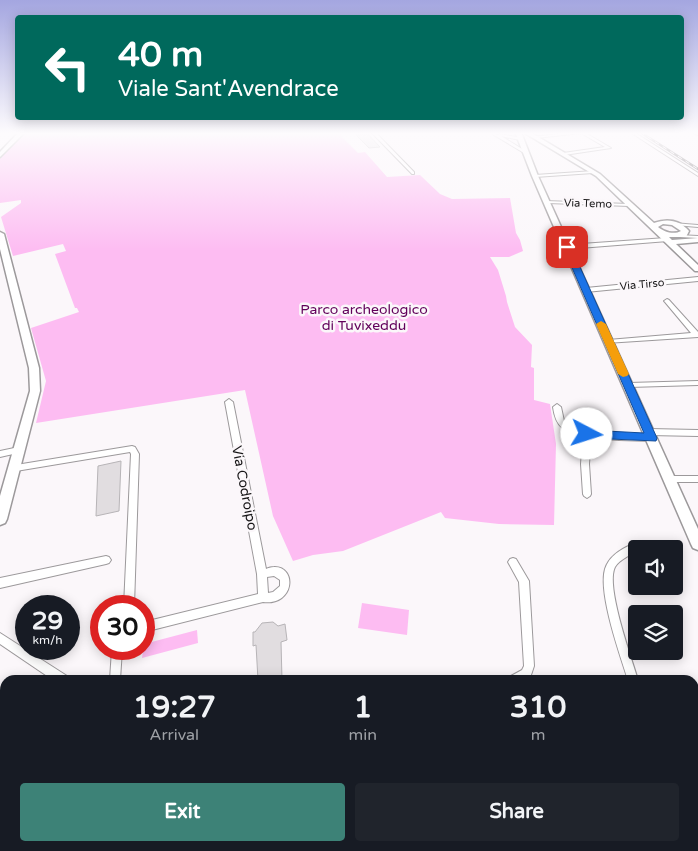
<!DOCTYPE html>
<html lang="en">
<head>
<meta charset="utf-8">
<style>
  :root { --surface:#171b24; --page:#20242c; --text:#f1f3f6; --muted:#9ea1a6; --accent:#3d8277 }
  body { margin:0; font-family:"Varela Round",sans-serif; background:var(--page); color:var(--text); height:100vh; display:flex; flex-direction:column; font-size:19px; white-space:nowrap }
  * { box-sizing:border-box; margin:0 }
  p { font-size:16px; color:var(--muted) }
  .icon { flex:none; width:28px; height:28px; fill:none; stroke:currentColor; stroke-width:2; stroke-linecap:round; stroke-linejoin:round }
  .map { position:relative; flex:1; overflow:hidden }
  .drawer { position:absolute; left:0px; top:675px; width:699px; height:176px; display:flex; flex-direction:column; background:var(--surface); border-radius:15px 15px 0 0; box-shadow:0 2px 12px #0003 }
  .drawer>* { flex:none }
  .top-card { position:absolute; left:15px; top:15px; width:669px; height:105px; border-radius:5px; box-shadow:0 2px 12px #0003; background:#00695c; color:#fff; overflow:hidden }
  .buttons { position:absolute; left:628px; top:540px; display:grid; gap:10px }
  .buttons a { display:grid; place-items:center; width:55px; height:55px; border-radius:5px; background:var(--surface); box-shadow:0 2px 12px #0003; font-size:25px }
  .speed { position:absolute; left:15px; top:595px; display:flex; gap:10px; font-size:25px; font-weight:700; text-align:center }
  .speed>* { display:grid; place-content:center; width:65px; height:65px; border-radius:50%; background:var(--surface); box-shadow:0 2px 12px #0003; line-height:1 }
  .speed small { font-size:12px; font-weight:400 }
  .speed .limit { border:8px solid #d22; background:#fff; color:#111 }
  .pin { position:absolute; display:grid; place-items:center; width:42px; height:42px; color:#fff; margin:-21px; border-radius:10px; box-shadow:0 2px 8px #0006 }
  .me { position:absolute; width:55px; margin:-28px; rotate:95deg; stroke-linejoin:round; filter:drop-shadow(0 0 4px #0008) }
  .turn { display:flex; align-items:center; gap:18px; height:105px; padding:0 20px; font-size:22px }
  .turn .icon { width:65px; height:65px; stroke-width:2.5 }
  .turn b { display:block; font-size:35px; line-height:42px }
  .eta { display:flex; justify-content:space-evenly; align-items:center; height:85px; text-align:center }
  .eta b { font-size:30px; font-weight:700; line-height:35px }
  .cta { display:flex; gap:10px; margin-top:auto; padding:10px 20px }
  .cta a { flex:1; height:58px; border-radius:5px; background:var(--accent); color:#fff; font-size:20px; font-weight:700; line-height:58px; text-align:center }
  .cta a+a { background:var(--page); color:var(--text) }
  .map>svg:first-child { display:block }
  .green { fill:#fdbcf2 }
  .building { fill:#e1dde0; stroke:#b7b4b7 }
  .lines { fill:none; stroke-linecap:round; stroke-linejoin:round }
  .street-casing { stroke:#9c999b; stroke-width:2 }
  .secondary-casing { stroke:#9c999b; stroke-width:3 }
  .street { fill:#fff; fill-rule:evenodd }
  .secondary { fill:#fff; fill-rule:evenodd }
  .rail-casing { stroke:#747173; stroke-width:2.5 }
  .rail { stroke:#fbf7fa; stroke-width:1; stroke-dasharray:4.5; stroke-linecap:butt }
  .route { fill:#1a73e8; stroke:#114b97 }
  .slow { fill:#f59e0b }
  .labels { text-anchor:middle; stroke-width:5; stroke-linejoin:round; paint-order:stroke }
  .far-street-label { font-size:11px; fill:#181718; stroke:#fbf7fa }
  .park-label { font-size:14px; fill:#61005a; stroke:#fbf7fa }
  .street-label { font-size:14px; fill:#181718; stroke:#fbf7fa }
</style>
</head>
<body>
<div class="map">
<svg width="698" height="851" viewBox="0 0 698 851">
  <rect width="100%" height="100%" fill="#fbf7fa"/>
  <g class="green">
    <polygon points="24,132 75,132 77,136 152,132 346,132 340,135 358,153 365,152 387,177 420,175 440,194 452,199 510,198 516,233 520,240 523,251 509,257 490,257 498,270 506,296 507,302 515,327 532,345 531,367 534,368 534,400 550,404 556,444 554,525 499,524 445,518 441,512 343,551 313,555 293,561 273,516 245,390 36,423 46,381 31,328 79,312 77,308 75,308 55,254 66,251 63,244 13,256 1,217 21,203 21,200 0,203 0,159"/>
    <polygon points="362,603 409,610 407,635 358,628"/>
    <polygon points="197,630 198,643 142,658 144,644"/>
  </g>
  <g class="building">
    <polygon points="358,132 366,132 380,147 369,148 356,135 360,135"/>
    <polygon points="121,461 119,511 96,516 98,466"/>
    <polygon points="273,622 278,626 285,624 287,640 281,642 282,680 258,680 256,645 253,646 253,632 255,632 262,623"/>
  </g>
  <g class="lines">
    <g class="street-casing">
      <g id="street">
        <polygon points="371,132 375,132 414,172 414,174 412,174"/>
        <polygon points="489,132 493,132 498,135 500,134 521,138 520,140 501,136 527,152 524,153"/>
        <polygon points="573,132 584,132 611,148 564,155 563,153 605,147 581,133 536,138 534,137"/>
        <polygon points="630,132 634,132 698,173 698,176"/>
        <polygon points="692,132 698,133 698,135 693,133"/>
        <polygon points="594,171 595,172 593,173 535,177 533,176 535,175"/>
        <polygon points="546,201 629,204 631,205 629,206 548,203 546,203"/>
        <polygon points="673,223 698,225 698,227 675,225 673,224"/>
        <polygon points="678,235 698,236 698,238 680,237 678,236"/>
        <polygon points="666,238 669,240 668,241 567,249 564,247 567,245"/>
        <polygon points="698,277 698,281 586,292 583,290 586,288"/>
        <polygon points="667,299 669,300 698,332 698,337 606,343 605,342 608,340 691,333 665,302 664,301"/>
        <polygon points="698,381 698,385 629,387 626,385 629,383"/>
        <path d="M229,399L233,402L266,569C268,568 271,567 274,567C297,566 295,606 263,602L144,632V622L258,594L257,574L225,402ZM274,576L280,580V586L273,592L268,593L267,577Z"/>
        <path d="M557,404L561,407L564,421C585,439 626,434 652,435L655,436L656,438L655,440L652,441L619,440L591,438L589,464L591,494L590,496L587,498L584,496L583,494L581,464L583,436C564,431 556,428 553,407Z"/>
        <polygon points="649,429 698,430 698,436 649,435 646,434 645,432 646,430"/>
        <polygon points="132,446 135,447 139,454 134,606 124,606 131,454 130,452 16,471 13,470 12,468 13,466 16,465"/>
        <polygon points="19,447 22,448 23,450 22,452 0,457 0,451"/>
        <polygon points="670,476 698,476 698,482 670,482 667,481 666,479 667,477"/>
        <path d="M633,544L636,545L638,548C634,555 620,558 615,567C605,586 632,659 638,680H628C620,655 598,593 605,569C609,556 621,549 633,544Z"/>
        <polygon points="106,556 109,557 111,560 109,563 106,564 0,588 0,578"/>
        <polygon points="513,558 516,559 529,581 534,666 530,678 526,680 510,680 511,676 522,670 524,666 519,582 508,562 510,559"/>
        <polygon points="0,633 67,676 68,680 53,680 0,644"/>
        <polygon points="112,649 122,649 120,680 110,680"/>
        <polygon points="5,845 5,846 30,846 28,851 0,851 2,846"/>
        <rect x="102" y="846" width="14" height="5"/>
        <polygon points="230,846 244,846 243,851 229,851"/>
        <rect x="342" y="846" width="14" height="5"/>
        <polygon points="648,846 669,846 672,851 650,851"/>
        <polygon points="672,846 685,846 687,851 673,851"/>
      </g>
    </g>
    <g class="secondary-casing">
      <g id="secondary">
        <polygon points="19,132 25,132 0,157 0,152"/>
        <polygon points="515,132 521,132 538,176 698,529 698,550 693,548 691,544 532,176"/>
        <path d="M523,132H530L600,174L654,223C667,218 680,220 689,231L686,237H669L672,240L698,238V242L676,244L698,265V271H695L596,176ZM663,224L672,225L681,231C674,235 664,232 658,227Z"/>
        <polygon points="0,232 4,234 39,368 40,391 7,519 5,523 0,525 0,496 30,391 29,368 0,249"/>
      </g>
    </g>
    <use href="#street" class="street"/>
    <use href="#secondary" class="secondary"/>
    <g class="rail-casing">
      <polyline id="rail" points="640,132 698,169"/>
    </g>
    <use href="#rail" class="rail"/>
  </g>
  <linearGradient id="sky" x2="0" y2="1"><stop stop-color="#a4a6e0"/><stop offset="0.53" stop-color="#fdfbfd"/><stop offset="1" stop-color="#fdfbfd" stop-opacity="0"/></linearGradient>
  <rect width="698" height="251" fill="url(#sky)"/>
  <polygon class="route" points="565,245 571,247 657,438 656,441 587,438 582,434 587,430 644,433 563,247"/>
  <polygon class="slow" points="601,321 606,324 629,374 627,376 623,377 618,374 596,324"/>
  <g class="labels">
    <g class="far-street-label">
      <text transform="translate(588 203) rotate(2)" y="4">Via Temo</text>
      <text transform="translate(642 284) rotate(-5)" y="4">Via Tirso</text>
    </g>
    <g class="park-label">
      <text x="364" y="314">Parco archeologico<tspan x="364" dy="16">di Tuvixeddu</tspan></text>
    </g>
    <g class="street-label">
      <text transform="translate(245 488) rotate(79)" y="5">Via Codroipo</text>
    </g>
  </g>
</svg>
<div class="buttons">
<a><svg class="icon" aria-label="sound" viewBox="0 0 24 24"><path d="M4 9h4l5-4v14l-5-4H4zM17 9q2 3 0 6"/></svg></a>
<a><svg class="icon" aria-label="layers" viewBox="0 0 24 24"><path d="M12 4l9 5-9 5-9-5zM3 14l9 5 9-5"/></svg></a>
</div>
<div class="speed"><div>29<small>km/h</small></div><div class="limit">30</div></div>
<div class="pin" style="left:567px;top:247px;background:#d93025"><svg class="icon" aria-label="arrive" viewBox="0 0 24 24"><path d="M6 21V4h12l-3 4 3 4H6"/></svg></div>
<svg class="me" style="left:587px;top:434px" viewBox="-20 -20 40 40"><circle r="19" fill="#fff"/><path d="M0-13L10 11 0 6-10 11z" fill="#1a73e8"/></svg>
<div class="top-card">
<div class="turn"><svg class="icon" aria-label="left" viewBox="0 0 24 24"><path d="M17 20v-9H6M10 6l-5 5 5 5"/></svg><div><b>40 m</b>Viale Sant'Avendrace</div></div>
</div>
<section class="drawer">
<div class="eta">
<div><b>19:27</b><p>Arrival</p></div>
<div><b>1</b><p>min</p></div>
<div><b>310</b><p>m</p></div>
</div>
<div class="cta"><a>Exit</a><a>Share</a></div>
</section>
</div>
</body>
</html>
